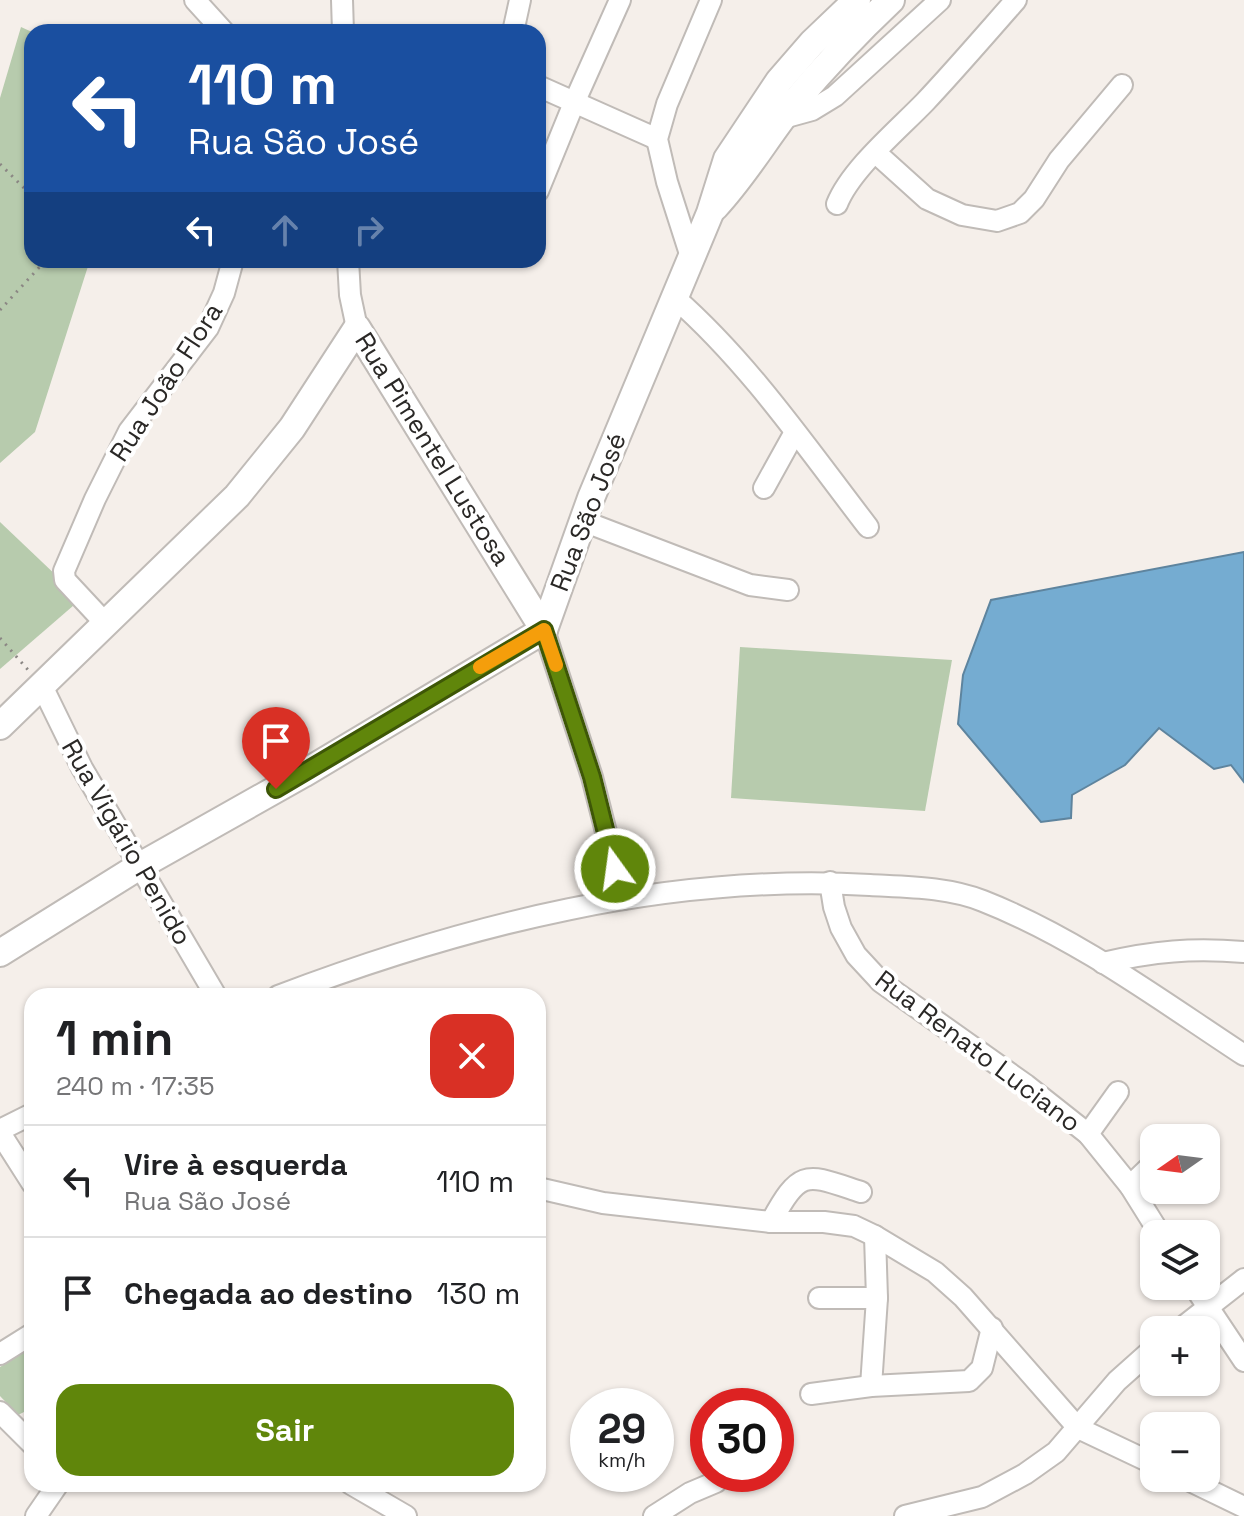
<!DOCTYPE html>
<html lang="pt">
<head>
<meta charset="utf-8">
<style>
  :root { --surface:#fff; --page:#f6f6f6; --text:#202124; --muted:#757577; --line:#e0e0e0; --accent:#60860b }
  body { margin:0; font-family:"Space Grotesk",sans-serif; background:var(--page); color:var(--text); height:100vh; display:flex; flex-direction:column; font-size:30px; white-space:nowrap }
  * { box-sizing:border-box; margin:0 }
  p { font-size:26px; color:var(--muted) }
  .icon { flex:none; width:44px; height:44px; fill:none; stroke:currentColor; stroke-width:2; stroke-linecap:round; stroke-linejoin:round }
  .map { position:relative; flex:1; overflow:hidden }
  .side { position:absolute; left:24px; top:988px; width:522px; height:504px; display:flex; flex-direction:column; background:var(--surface); border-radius:24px; box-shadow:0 2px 6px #0004 }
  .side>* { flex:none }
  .banner { position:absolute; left:24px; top:24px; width:522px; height:244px; border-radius:24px; box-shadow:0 2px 6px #0004; background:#1a4fa0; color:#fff; overflow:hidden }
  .needle { width:52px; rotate:256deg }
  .fabs { position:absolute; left:1140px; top:1124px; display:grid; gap:16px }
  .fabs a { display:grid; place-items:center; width:80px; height:80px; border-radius:16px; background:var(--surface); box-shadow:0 2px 6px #0004; font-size:40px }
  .speed { position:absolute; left:570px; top:1388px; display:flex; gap:16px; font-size:40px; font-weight:700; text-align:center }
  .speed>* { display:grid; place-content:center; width:104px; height:104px; border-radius:50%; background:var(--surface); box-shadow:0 2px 6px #0004; line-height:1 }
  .speed small { font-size:20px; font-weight:400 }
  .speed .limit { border:12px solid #d22; background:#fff; color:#111 }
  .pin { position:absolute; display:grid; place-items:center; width:68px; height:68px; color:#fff; margin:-82px -34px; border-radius:50% 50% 50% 0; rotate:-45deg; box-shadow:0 0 8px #0007 }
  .pin .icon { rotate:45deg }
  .me { position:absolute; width:88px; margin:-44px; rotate:346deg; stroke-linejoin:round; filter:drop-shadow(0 0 6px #0008) }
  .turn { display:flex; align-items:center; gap:28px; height:168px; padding:0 32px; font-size:36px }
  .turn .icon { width:104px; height:104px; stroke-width:2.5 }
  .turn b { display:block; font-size:56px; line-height:68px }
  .lanes { display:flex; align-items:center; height:76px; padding:0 32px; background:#0003; justify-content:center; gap:40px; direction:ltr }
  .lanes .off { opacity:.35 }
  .round { display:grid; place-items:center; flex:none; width:84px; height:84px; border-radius:24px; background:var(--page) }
  .head { display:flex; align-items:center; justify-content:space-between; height:136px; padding:0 32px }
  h1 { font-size:48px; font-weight:600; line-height:60px }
  .primary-button { display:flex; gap:16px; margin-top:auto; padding:16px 32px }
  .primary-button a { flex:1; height:92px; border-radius:24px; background:var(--accent); color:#fff; font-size:32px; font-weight:600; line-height:92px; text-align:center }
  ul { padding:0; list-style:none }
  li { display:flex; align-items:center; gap:24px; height:112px; padding:0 32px; border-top:2px solid var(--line) }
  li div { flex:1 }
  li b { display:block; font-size:30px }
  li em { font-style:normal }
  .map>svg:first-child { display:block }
  .green { fill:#b7cbad }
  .water { fill:#75acd1; stroke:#5e849e; stroke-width:2 }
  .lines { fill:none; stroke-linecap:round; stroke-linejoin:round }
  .minor-casing { stroke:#c0bbb7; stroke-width:24 }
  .major-casing { stroke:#c0bbb7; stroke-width:30 }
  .path { stroke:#8b8784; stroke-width:3; stroke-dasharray:2 6; stroke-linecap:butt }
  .minor { stroke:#fff; stroke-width:20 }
  .major { stroke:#fff; stroke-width:26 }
  .route-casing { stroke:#3e5707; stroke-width:20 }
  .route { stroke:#60860b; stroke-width:14 }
  .slow { stroke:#f59e0b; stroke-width:14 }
  .labels { text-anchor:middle; stroke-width:8; stroke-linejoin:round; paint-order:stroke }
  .street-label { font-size:26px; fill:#2a2826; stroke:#fff }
</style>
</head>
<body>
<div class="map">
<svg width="1244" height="1516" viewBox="0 0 1244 1516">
  <rect width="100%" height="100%" fill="#f5efea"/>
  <g class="green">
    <polygon points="21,27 32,32 32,260 90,260 35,432 0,463 0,98"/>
    <polygon points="0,522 81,599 0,669"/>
    <polygon points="740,647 952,660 925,811 731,798"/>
    <polygon points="32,1347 32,1408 18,1415 0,1396 0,1367"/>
  </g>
  <polygon class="water" points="1244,552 1244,782 1231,765 1214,769 1159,728 1125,765 1072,795 1071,818 1041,822 958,724 963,675 991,600"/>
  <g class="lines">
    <g class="minor-casing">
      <g id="minor">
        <polyline points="195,0 224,32"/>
        <polyline points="342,0 343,32"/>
        <polyline points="513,32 520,0"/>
        <polyline points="538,86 657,139"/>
        <polyline points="783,118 812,110 835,96 940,0"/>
        <polyline points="876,153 927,199 962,215 997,221 1020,213 1034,199 1059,160 1122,85"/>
        <polyline points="538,191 574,103 620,0"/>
        <path d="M837,204C851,169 898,130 925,102C956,69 986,34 1016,0"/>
        <polyline points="691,257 667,182 657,139 667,104 711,0"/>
        <polyline points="348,260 350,295 357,328"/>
        <path d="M675,298C750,364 807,448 868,527"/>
        <polyline points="764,488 795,432"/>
        <polyline points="583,521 750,585 788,590"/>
        <polyline points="106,624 65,580 64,571 95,499 129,431 208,328 224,293 233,260"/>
        <polyline points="544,630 592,777 623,899"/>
        <polyline points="42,686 82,768 216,996"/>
        <polyline points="830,882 834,907 841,928 856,955 881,982 1026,1085 1088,1134 1130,1186 1160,1234"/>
        <path d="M1103,963C1154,951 1192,948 1244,952"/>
        <path d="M278,996C465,925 668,873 870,885C907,887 948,887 983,901C1077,938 1160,1000 1244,1055"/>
        <polyline points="0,1130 32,1114"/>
        <polyline points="0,1133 32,1183"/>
        <polyline points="1088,1134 1118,1092"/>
        <polyline points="1180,1138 1182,1136"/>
        <polyline points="1130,1186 1154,1163"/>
        <polyline points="538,1188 603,1203 771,1222 824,1222 854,1226 875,1236 935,1272 963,1297 1078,1428 1154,1464"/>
        <path d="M771,1222C801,1167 806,1174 861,1192"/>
        <polyline points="1194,1286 1244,1361"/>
        <polyline points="819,1298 877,1298"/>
        <polyline points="1179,1330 1244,1279"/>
        <polyline points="0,1354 32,1334"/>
        <polyline points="871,1386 877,1298 875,1236"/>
        <polyline points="811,1394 871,1386 969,1381 982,1368 992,1328"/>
        <polyline points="0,1412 32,1444"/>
        <polyline points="1184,1478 1244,1507"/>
        <polyline points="351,1484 406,1516"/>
        <polyline points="36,1516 58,1484"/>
        <polyline points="654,1516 690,1493 716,1482"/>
        <polyline points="905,1516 982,1497 1025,1474 1056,1452 1117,1381 1154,1348"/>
      </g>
    </g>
    <g class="major-casing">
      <g id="major">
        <path d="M715,207C745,175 766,138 793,104C824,67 856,33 891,0"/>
        <polyline points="0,726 237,496 292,428 357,328 544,630"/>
        <polyline points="0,953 138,867 303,774 544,630 591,498 710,213 727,159 779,81 812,43 857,0"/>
      </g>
    </g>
    <g class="path">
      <polyline points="0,164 32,196"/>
      <polyline points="0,310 46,260"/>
      <polyline points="0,638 29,671"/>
    </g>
    <use href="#minor" class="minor"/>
    <use href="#major" class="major"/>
  </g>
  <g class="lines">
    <g class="route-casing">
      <polyline id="route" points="276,789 544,630 592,777 615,869"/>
    </g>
    <use href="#route" class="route"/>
    <polyline class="slow" points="480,667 544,630 556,665"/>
  </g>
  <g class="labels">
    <g class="street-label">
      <text transform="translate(166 382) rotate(-57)" y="9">Rua João Flora</text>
      <text transform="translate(433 449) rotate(58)" y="9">Rua Pimentel Lustosa</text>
      <text transform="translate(588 512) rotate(-69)" y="9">Rua São José</text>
      <text transform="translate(127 842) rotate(60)" y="9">Rua Vigário Penido</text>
      <text transform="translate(978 1051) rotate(37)" y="9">Rua Renato Luciano</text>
    </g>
  </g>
</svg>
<div class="fabs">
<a><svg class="needle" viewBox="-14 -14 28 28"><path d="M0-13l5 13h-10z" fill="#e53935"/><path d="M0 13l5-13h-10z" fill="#757577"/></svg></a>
<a><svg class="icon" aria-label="layers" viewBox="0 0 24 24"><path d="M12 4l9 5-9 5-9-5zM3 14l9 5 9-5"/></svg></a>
<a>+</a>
<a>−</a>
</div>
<div class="speed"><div>29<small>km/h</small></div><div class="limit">30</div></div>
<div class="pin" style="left:276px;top:789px;background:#d93025"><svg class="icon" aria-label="arrive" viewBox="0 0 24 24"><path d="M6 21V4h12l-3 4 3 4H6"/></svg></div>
<svg class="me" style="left:615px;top:869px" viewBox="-20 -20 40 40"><circle r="17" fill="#60860b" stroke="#fff" stroke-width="3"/><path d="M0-11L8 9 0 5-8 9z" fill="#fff"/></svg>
<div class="banner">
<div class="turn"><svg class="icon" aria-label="left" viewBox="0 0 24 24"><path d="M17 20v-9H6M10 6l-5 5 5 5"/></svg><div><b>110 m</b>Rua São José</div></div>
<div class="lanes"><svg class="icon" aria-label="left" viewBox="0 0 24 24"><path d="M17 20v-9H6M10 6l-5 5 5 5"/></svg><svg class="icon off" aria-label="ahead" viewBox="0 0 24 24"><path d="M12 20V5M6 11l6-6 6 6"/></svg><svg class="icon off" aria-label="right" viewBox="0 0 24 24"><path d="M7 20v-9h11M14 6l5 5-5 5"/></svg></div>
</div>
<section class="side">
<div class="head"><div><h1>1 min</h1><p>240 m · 17:35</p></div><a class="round" style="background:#d93025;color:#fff"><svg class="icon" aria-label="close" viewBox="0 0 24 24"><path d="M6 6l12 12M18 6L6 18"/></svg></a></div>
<ul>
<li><svg class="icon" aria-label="left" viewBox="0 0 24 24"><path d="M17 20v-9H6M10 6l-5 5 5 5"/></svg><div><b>Vire à esquerda</b><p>Rua São José</p></div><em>110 m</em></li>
<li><svg class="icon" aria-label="arrive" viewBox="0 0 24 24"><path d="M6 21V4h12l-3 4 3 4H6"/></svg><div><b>Chegada ao destino</b></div><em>130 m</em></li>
</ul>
<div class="primary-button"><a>Sair</a></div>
</section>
</div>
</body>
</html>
